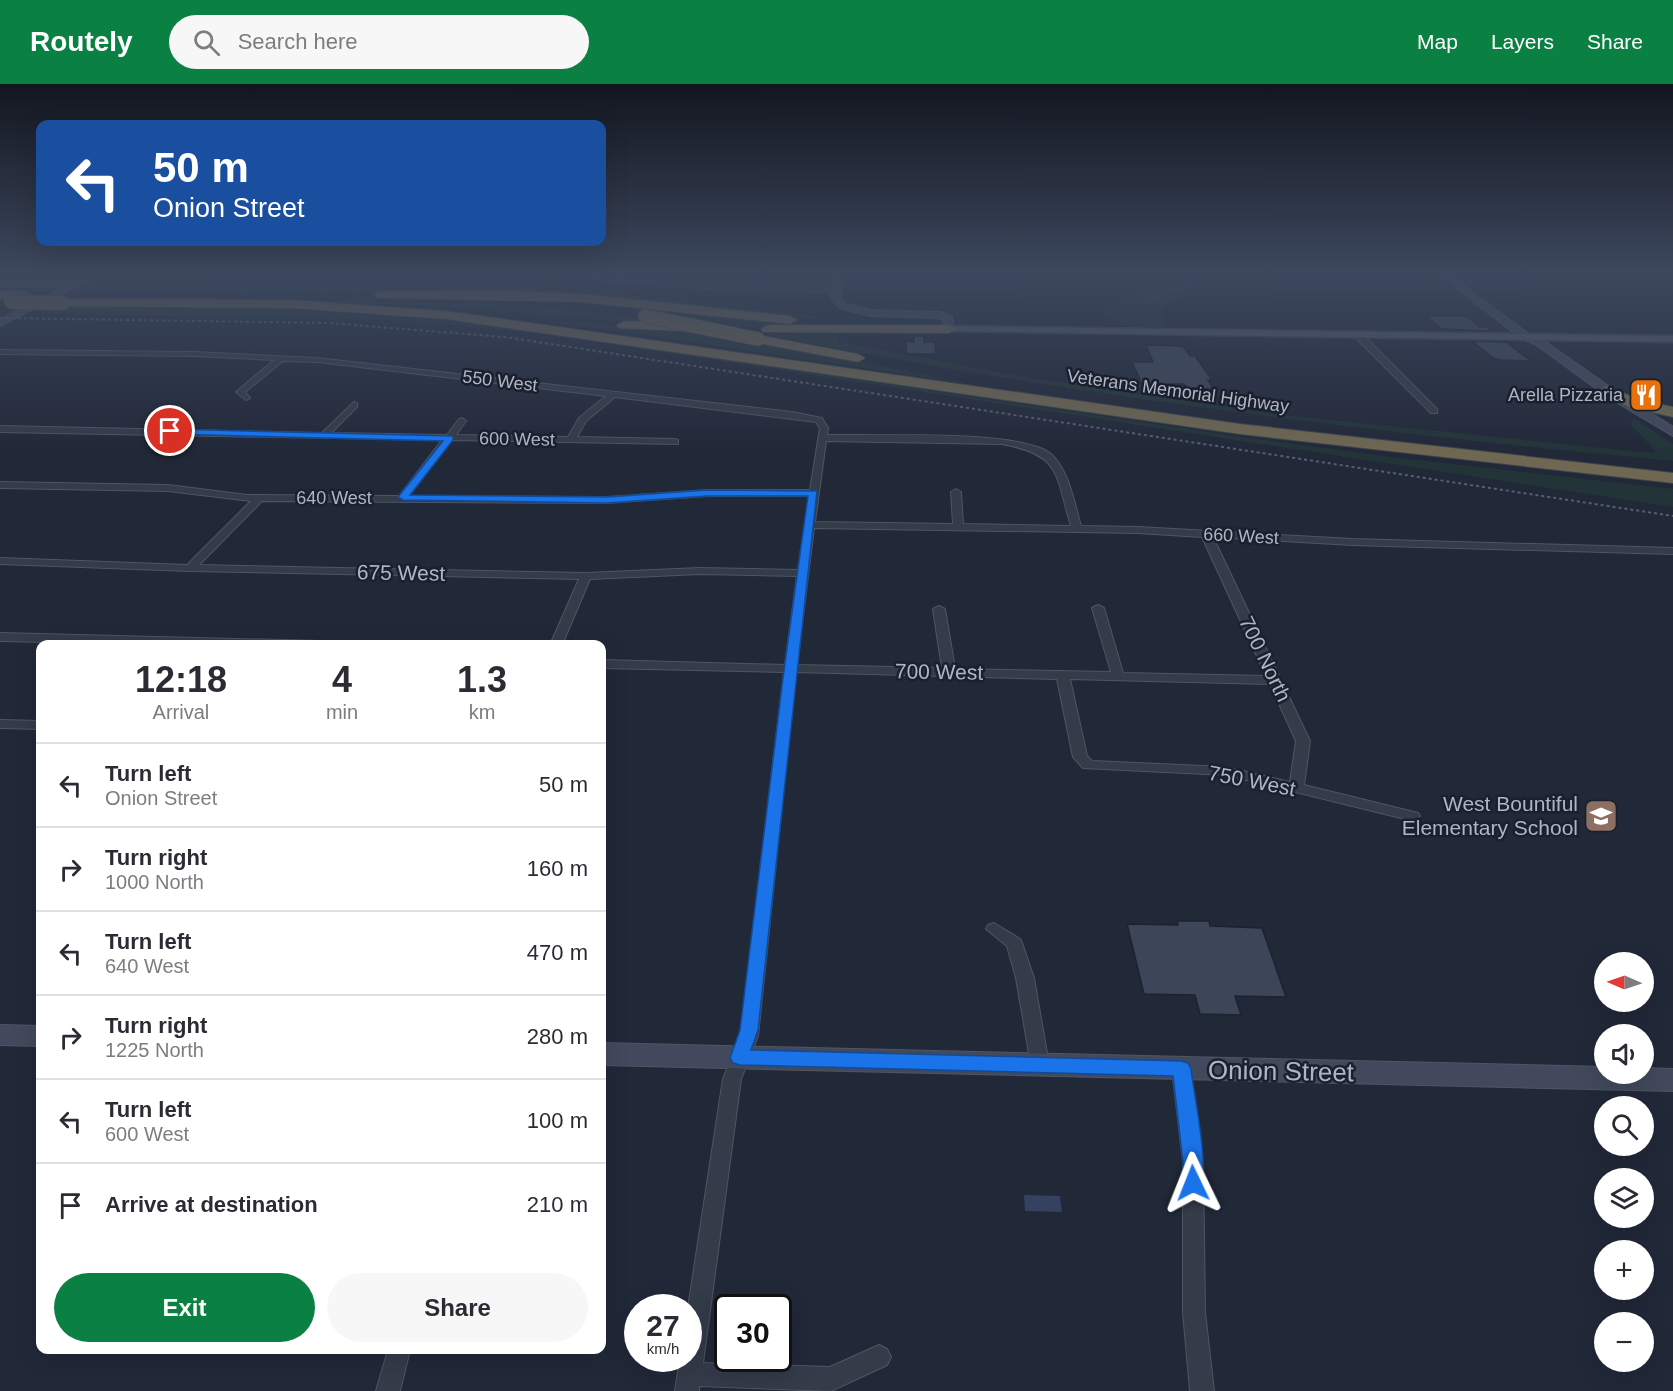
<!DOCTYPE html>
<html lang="en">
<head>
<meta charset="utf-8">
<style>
  :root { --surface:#fff; --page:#f7f7f7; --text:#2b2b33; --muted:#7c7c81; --line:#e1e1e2; --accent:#0b8043 }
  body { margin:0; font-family:Arial,sans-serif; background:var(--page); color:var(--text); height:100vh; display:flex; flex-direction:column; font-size:22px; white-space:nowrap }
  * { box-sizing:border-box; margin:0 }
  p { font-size:20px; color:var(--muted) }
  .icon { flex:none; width:33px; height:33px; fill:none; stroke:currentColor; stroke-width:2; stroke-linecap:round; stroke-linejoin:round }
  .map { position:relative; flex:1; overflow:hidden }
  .side { position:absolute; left:36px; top:556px; width:570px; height:714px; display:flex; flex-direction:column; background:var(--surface); border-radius:12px; box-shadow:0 6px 24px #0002 }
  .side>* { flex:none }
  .hud { position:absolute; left:36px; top:36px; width:570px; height:126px; border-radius:12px; box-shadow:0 6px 24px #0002; background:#1a4fa0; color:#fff; overflow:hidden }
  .needle { width:39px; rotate:272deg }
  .buttons { position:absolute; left:1594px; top:868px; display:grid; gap:12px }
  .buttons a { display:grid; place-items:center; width:60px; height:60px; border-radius:50%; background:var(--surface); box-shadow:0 6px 24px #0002; font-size:30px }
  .speed { position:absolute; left:624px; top:1210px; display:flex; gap:12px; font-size:30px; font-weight:700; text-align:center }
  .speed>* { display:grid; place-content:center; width:78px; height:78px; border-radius:50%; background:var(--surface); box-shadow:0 6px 24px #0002; line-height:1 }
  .speed small { font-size:15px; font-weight:400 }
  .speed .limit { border:3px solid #111; border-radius:9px; background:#fff; color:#111 }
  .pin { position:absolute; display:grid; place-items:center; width:51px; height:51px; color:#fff; margin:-26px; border:3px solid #fff; border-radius:50%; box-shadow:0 2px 6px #0007 }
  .me { position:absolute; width:66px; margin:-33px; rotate:358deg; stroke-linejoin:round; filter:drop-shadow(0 0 4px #0008) }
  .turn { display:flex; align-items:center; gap:21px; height:126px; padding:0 18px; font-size:27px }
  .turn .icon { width:78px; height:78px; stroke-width:2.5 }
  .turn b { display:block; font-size:42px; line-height:51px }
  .eta { display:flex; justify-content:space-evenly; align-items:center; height:102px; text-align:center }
  .eta b { font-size:36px; font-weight:700; line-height:42px }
  .primary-button { display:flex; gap:12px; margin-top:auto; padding:12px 18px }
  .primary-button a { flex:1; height:69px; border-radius:36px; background:var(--accent); color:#fff; font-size:24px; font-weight:700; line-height:69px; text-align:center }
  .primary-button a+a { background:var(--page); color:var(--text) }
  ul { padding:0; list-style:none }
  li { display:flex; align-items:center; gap:18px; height:84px; padding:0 18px; border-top:2px solid var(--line) }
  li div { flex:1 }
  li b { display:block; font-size:22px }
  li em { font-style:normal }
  header { display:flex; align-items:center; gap:36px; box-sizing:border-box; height:84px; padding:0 30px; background:var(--accent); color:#fff }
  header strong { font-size:28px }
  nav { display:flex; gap:33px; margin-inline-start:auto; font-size:21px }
  .search { width:420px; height:54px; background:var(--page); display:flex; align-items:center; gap:15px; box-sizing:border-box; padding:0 21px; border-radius:33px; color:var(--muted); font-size:22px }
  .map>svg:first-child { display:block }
  .green { fill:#233439 }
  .water { fill:#35415f }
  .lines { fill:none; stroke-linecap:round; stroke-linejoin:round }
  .stream { stroke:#35415f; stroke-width:2 }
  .building { fill:#3d4658; stroke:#1c222f; stroke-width:1.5 }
  .street-casing { stroke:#4f5563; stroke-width:2 }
  .secondary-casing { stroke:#4f5563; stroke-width:2 }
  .primary-casing { stroke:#3e4452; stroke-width:3 }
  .highway-casing { stroke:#3c4250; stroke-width:2 }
  .street { fill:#343b49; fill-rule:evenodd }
  .secondary { fill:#42495c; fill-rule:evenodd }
  .primary { fill:#525969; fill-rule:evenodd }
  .highway { fill:#6f6751; fill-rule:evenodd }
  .rail { stroke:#565e70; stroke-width:2; stroke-dasharray:3 3; stroke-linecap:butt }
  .highway-bridge-casing { stroke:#3c4250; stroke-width:15; stroke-linecap:butt }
  .highway-bridge { stroke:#6f6751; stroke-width:14 }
  .route { fill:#1a73e8; stroke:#114b97; stroke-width:1.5 }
  .labels { text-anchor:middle; stroke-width:5; stroke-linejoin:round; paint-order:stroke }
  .far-street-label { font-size:18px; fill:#afb5c5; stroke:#1a202d }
  .far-poi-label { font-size:18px; fill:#afb5c5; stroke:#1a202d; text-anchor:end }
  .street-label { font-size:21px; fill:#afb5c5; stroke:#1a202d }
  .poi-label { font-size:21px; fill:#afb5c5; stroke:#1a202d; text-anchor:end }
  .near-street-label { font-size:26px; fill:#afb5c5; stroke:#1a202d }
</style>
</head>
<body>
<header>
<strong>Routely</strong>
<div class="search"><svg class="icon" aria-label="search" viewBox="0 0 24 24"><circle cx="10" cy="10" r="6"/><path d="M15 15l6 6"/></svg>Search here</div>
<nav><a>Map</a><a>Layers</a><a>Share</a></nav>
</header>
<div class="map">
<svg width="1673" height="1307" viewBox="0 0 1673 1307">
  <rect width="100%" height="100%" fill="#212838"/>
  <g class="green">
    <polygon points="83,201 386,205 385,207 509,203 584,206 849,236 798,234 459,208 73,206"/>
    <path d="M1145,205L1178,207L1179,214L1161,223L1164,243C1145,243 1119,246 1104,231V224Z"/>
    <path d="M285,217C421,217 547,216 681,242L417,221Z"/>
    <polygon points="599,219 810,239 809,243 728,243 655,227"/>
    <polygon points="57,221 261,224 476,239 1242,353 1408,375 1673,405 1673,423 545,250 397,236 39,229"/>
    <polygon points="536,235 629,243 700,246 971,300"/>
    <path d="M748,247L838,248V258L1032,294L1283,331L1651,369L1656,367L1630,340L1634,334L1673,360V377C1362,348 1054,309 748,247Z"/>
  </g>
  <polygon class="water" points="1024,1111 1060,1112 1062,1128 1025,1127"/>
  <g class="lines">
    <polyline class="stream" points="1146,217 1173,205 1191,202 1200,192 1208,189 1249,187"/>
  </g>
  <g class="building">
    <polygon points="1426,232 1466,232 1480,243 1487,243 1492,247 1442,245"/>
    <polygon points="914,252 924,252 924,258 935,258 936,270 906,270 906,257 914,258"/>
    <polygon points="1472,257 1506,258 1531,277 1500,276 1493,274"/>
    <polygon points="1146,261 1183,262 1190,272 1195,272 1212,296 1208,296 1213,305 1187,304 1184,300 1142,300 1132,278 1153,278"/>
    <polygon points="1177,837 1209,837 1210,842 1262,844 1286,913 1235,912 1241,931 1200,930 1195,911 1144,910 1127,840 1178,841"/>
  </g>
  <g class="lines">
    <g class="street-casing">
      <g id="street">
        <polygon points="756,187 762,187 758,203 837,204 840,206 837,208 730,206 594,195 436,193 433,191 436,189 594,191 751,202"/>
        <polygon points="1355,249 1361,249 1437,325 1437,329 1431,329 1355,253"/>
        <path d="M0,266L194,268L317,274L792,328L822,334L828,344L827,351C870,352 1026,345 1052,371C1070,389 1074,419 1081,442L1138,443L1352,455L1673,464V470L1352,461L1213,453L1310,657L1304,701L1418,729L1420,732L1413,737L1226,691L1083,684L1073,673L1057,595L796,588L758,952L741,995L703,1279L830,1283L879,1261L887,1265L891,1273L887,1281L831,1307L699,1302V1307H675L680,1275H688V1224L723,995L740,952L784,588L602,584V576L785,581L797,492L700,490L590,495L562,561H550L579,495L190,487L0,480V474L187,481L251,417L168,407L0,404V398L168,401L247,411L399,412L442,356L0,348V342L322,349L354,318L357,319V323L331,349L447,351L459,335L462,334L466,337L456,351L568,353L579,334L606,312L317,278L283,277L245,308L250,314L246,316L236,308L274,276L194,272L0,270ZM615,313L816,338L820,344L810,406H707L607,413L409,412L452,356L678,360V356L675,355L577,353L586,337ZM826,357L1002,360C1062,371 1055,390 1071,442L963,440L961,408L956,405L951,408L953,440L815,438ZM707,412H809L798,486L700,484L586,489L199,481L262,417L607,419ZM814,444L1138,449L1202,453L1266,592L1123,589L1104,524L1098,521L1092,524L1111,588L955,585L945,525L939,522L933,525L942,584L797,581ZM1070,595L1270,600L1296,657L1290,698L1226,683L1092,677L1087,672Z"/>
        <polygon points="0,549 321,557 327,561 176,561 0,557"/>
        <polygon points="0,636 40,637 40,645 0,644"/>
        <polygon points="994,839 1020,855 1022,859 1034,894 1049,981 1047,986 1040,989 1033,986 1031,981 1016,894 1007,862 986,845 988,841"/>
        <polygon points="1181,977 1188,980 1190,985 1203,1078 1205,1228 1214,1307 1190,1307 1183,1228 1183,1078 1172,985 1174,980"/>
        <polygon points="388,1266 410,1266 400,1307 376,1307"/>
      </g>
    </g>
    <g class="secondary-casing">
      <g id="secondary">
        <polygon points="95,187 107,187 0,242 0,235 64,203 0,202 0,196 74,198"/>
        <polygon points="836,187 845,187 841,213 846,220 870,226 941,228 952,233 954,245 945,247 943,236 939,234 870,232 839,224 831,213"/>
        <polygon points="1434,187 1444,187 1530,251 1543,256 1617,308 1673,343 1673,352 1609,314 1535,260 1522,255"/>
        <polygon points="0,941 40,942 40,962 0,961"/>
        <polygon points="602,959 1605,983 1605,990 1644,990 1644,984 1673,985 1673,1007 602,981"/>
      </g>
    </g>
    <g class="primary-casing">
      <polygon id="primary" points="949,242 1673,252 1673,258 945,247 943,245"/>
    </g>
    <g class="highway-casing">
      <g id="highway">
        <polygon points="0,207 25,207 31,211 25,215 0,215"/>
        <polygon points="381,207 516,207 582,210 790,232 797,236 790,240 582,218 377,214 375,211 377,208"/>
        <polygon points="63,215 291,216 446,227 1240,340 1673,389 1673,399 1240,350 446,235 291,224 58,222 57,219"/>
        <polygon points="624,237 701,240 708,244 701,248 619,244 617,241"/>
        <polygon points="768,241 949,241 956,245 949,249 763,248 761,245"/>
        <polygon points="758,251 858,270 865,274 858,278 753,258 751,255 753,252"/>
        <polygon points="1607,302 1640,316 1673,323 1673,333 1629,323 1602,310 1599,307 1602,304"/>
      </g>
    </g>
    <use href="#street" class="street"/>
    <use href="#secondary" class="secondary"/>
    <use href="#primary" class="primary"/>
    <use href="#highway" class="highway"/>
    <polyline class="rail" points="0,234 328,239 505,253 1673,432"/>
    <g class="highway-bridge-casing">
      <g id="highway-bridge">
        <polyline points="11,218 63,219"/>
        <polyline points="645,232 758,255"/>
      </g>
    </g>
    <use href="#highway-bridge" class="highway-bridge"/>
  </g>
  <linearGradient id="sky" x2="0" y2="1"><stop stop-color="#12161f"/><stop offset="0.51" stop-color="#3d485e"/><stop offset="1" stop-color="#3d485e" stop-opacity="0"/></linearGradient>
  <rect width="1673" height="370" fill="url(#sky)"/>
  <path class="route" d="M166,345L453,352V356L410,411L607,413L707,406L817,407L758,946L751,966L1181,977L1188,979L1191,985C1194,1011 1210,1085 1200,1106L1193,1108L1186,1106L1183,1099V1078L1173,992L740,981L733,979L730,974L740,946L783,594L808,412H707L607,419L403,416L398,413L443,357L170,350L165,347Z"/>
  <defs>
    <g id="restaurant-square" transform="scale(1.725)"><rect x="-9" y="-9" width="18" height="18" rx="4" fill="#e8710a" stroke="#1a202d"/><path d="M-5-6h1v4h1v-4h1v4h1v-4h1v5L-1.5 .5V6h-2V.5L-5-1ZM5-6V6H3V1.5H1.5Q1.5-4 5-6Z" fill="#fff"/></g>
    <g id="school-square" transform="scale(1.725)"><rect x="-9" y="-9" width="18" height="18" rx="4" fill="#8d6e63" stroke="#1a202d"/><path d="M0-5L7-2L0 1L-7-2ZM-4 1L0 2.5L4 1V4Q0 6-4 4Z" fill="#fff"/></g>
  </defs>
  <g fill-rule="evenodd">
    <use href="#restaurant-square" x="1646" y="311"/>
    <use href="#school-square" x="1601" y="732"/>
  </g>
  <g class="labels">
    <g class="far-street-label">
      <text transform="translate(500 297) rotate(7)" y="6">550 West</text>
      <text transform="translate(1178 307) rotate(8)" y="6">Veterans Memorial Highway</text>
      <text transform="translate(517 355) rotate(1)" y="6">600 West</text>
      <text x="334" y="420">640 West</text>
      <text transform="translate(1241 452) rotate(3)" y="6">660 West</text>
    </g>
    <g class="far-poi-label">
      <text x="1623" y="317">Arella Pizzaria</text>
    </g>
    <g class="street-label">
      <text transform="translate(401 489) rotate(1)" y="7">675 West</text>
      <text transform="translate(1265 575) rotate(64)" y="7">700 North</text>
      <text transform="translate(939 588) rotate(1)" y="7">700 West</text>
      <text transform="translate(1252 697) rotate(11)" y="7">750 West</text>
    </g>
    <g class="poi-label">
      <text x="1578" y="727">West Bountiful<tspan x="1578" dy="24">Elementary School</tspan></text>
    </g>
    <g class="near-street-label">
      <text transform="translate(1281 987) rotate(1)" y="9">Onion Street</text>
    </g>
  </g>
</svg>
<div class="buttons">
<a><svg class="needle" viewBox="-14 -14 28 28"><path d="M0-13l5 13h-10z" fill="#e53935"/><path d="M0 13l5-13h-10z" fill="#7c7c81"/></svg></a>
<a><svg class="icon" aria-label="sound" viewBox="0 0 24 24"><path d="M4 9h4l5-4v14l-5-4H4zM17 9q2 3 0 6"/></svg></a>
<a><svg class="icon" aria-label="search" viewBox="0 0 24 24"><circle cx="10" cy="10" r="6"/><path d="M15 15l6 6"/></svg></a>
<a><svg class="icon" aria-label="layers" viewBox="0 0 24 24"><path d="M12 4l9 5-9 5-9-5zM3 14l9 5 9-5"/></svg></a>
<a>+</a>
<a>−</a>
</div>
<div class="speed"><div>27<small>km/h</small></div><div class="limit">30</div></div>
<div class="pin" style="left:170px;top:347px;background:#d93025"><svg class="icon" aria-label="arrive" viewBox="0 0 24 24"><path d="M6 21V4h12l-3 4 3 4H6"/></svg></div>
<svg class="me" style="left:1193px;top:1099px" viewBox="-20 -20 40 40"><path d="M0-17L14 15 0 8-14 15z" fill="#1a73e8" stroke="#fff" stroke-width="4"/></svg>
<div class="hud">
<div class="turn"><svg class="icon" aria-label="left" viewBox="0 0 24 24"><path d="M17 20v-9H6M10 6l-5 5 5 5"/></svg><div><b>50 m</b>Onion Street</div></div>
</div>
<section class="side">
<div class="eta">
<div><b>12:18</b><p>Arrival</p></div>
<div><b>4</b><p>min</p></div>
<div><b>1.3</b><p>km</p></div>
</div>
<ul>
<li><svg class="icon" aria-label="left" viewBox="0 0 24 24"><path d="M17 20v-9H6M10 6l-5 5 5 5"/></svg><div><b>Turn left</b><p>Onion Street</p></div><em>50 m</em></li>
<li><svg class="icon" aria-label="right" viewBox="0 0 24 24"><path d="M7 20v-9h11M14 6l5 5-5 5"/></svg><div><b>Turn right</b><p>1000 North</p></div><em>160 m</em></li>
<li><svg class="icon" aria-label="left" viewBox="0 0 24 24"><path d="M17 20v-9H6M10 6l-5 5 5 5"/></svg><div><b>Turn left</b><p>640 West</p></div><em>470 m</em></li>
<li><svg class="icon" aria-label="right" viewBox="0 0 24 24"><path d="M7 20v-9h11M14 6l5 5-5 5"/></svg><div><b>Turn right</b><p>1225 North</p></div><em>280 m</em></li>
<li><svg class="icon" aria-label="left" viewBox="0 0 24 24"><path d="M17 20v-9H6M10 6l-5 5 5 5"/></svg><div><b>Turn left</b><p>600 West</p></div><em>100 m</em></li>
<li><svg class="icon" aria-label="arrive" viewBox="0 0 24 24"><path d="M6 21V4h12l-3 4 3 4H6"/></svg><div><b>Arrive at destination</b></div><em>210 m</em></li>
</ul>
<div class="primary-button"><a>Exit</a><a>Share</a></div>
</section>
</div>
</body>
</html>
